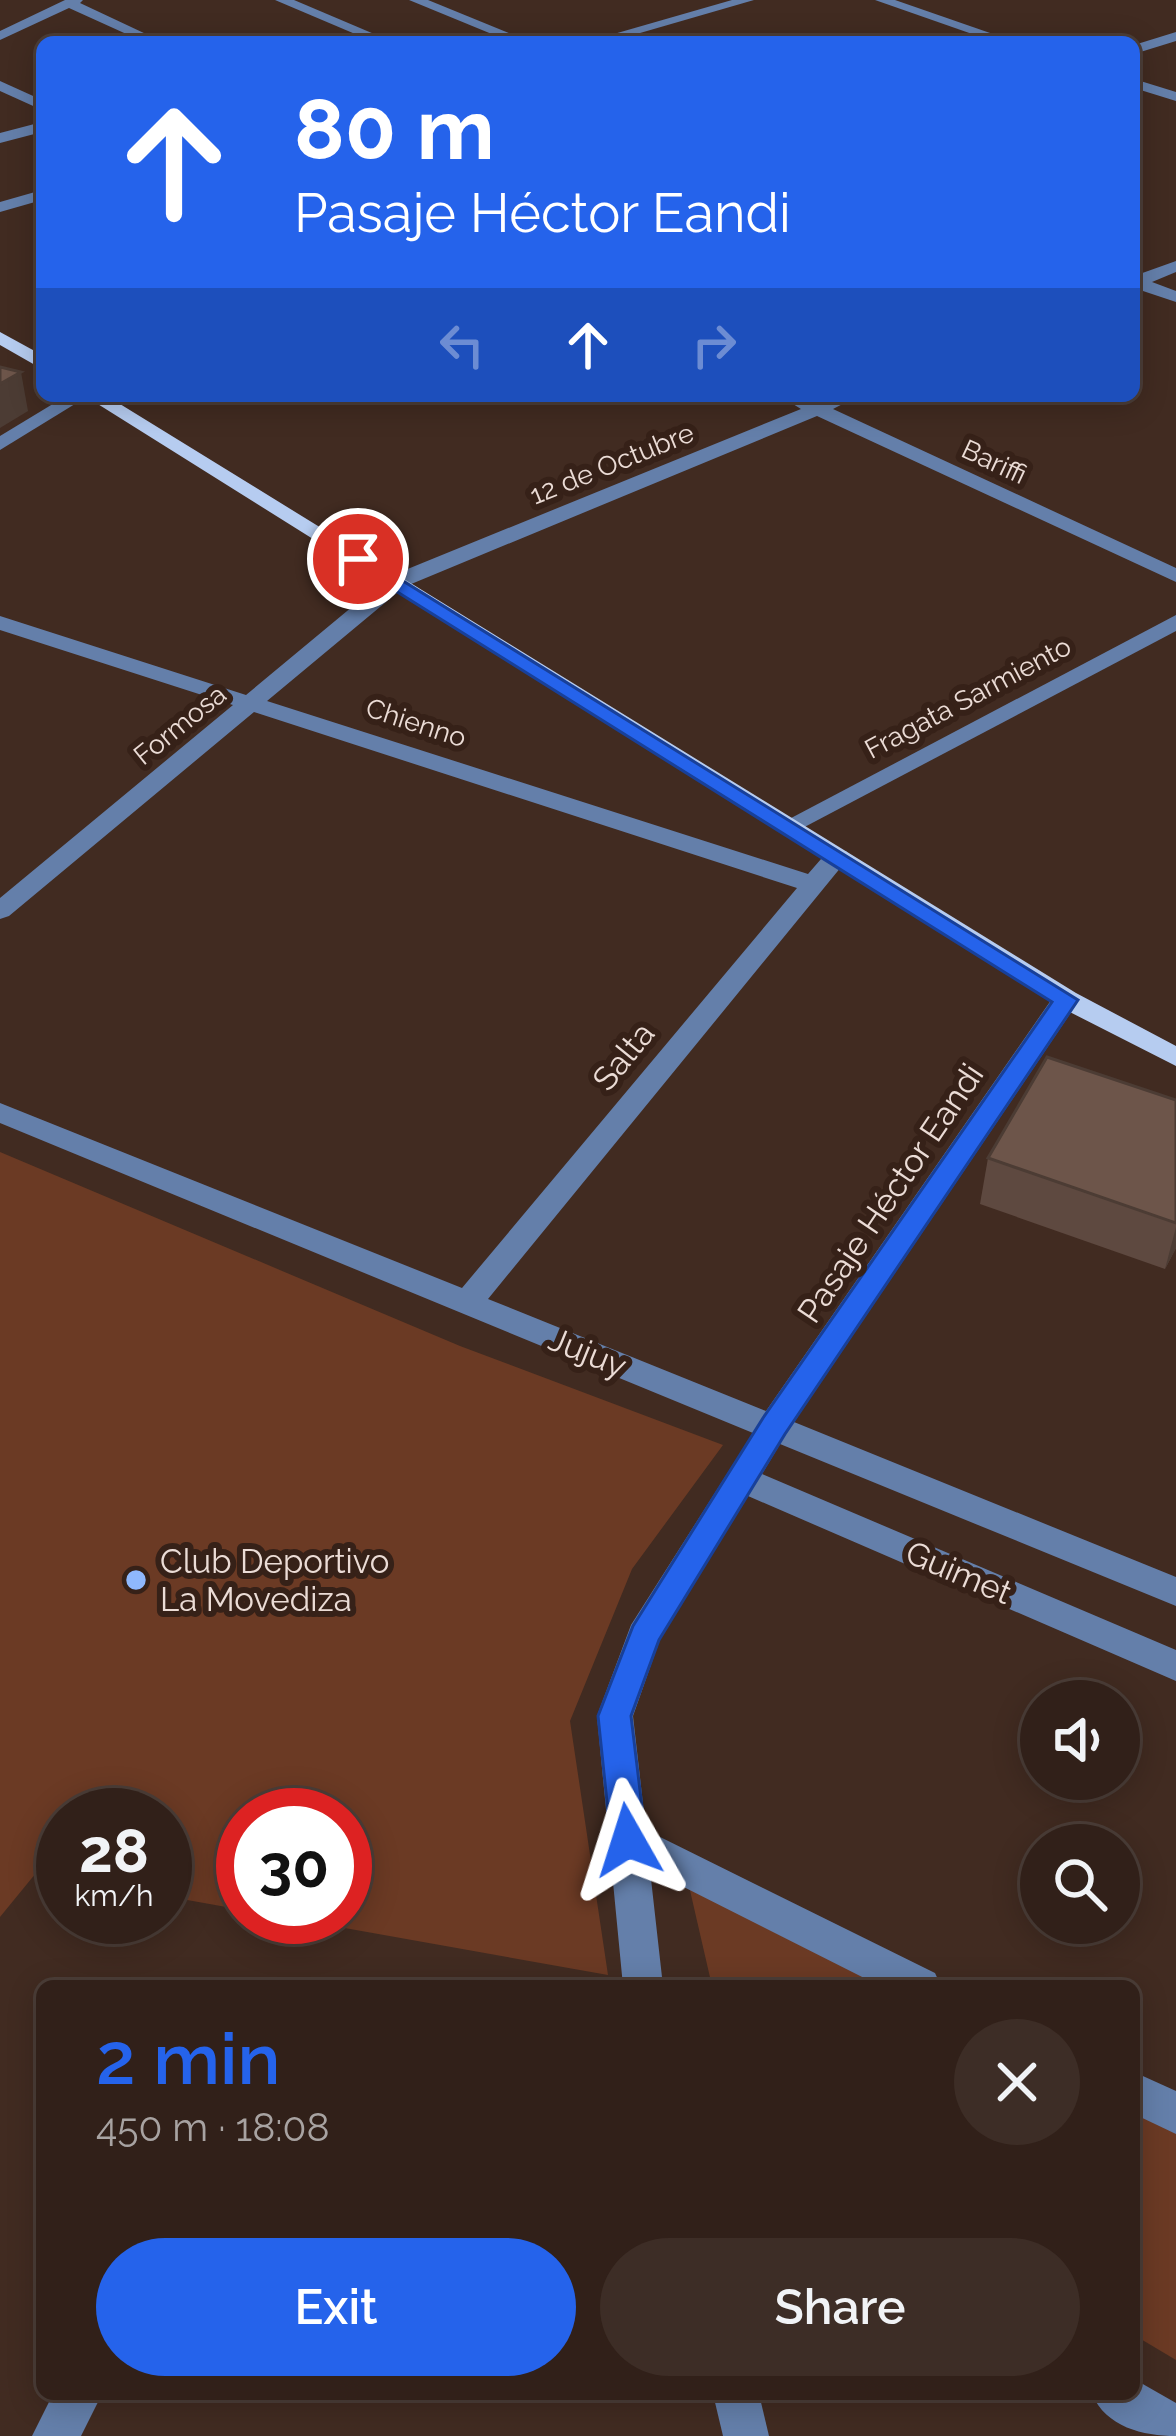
<!DOCTYPE html>
<html lang="en">
<head>
<meta charset="utf-8">
<style>
  :root { --surface:#312019; --page:#3d2d26; --text:#f1f3f6; --muted:#a8a3a2; --line:#4c3e38; --accent:#2563eb }
  body { margin:0; font-family:Raleway,sans-serif; background:var(--page); color:var(--text); height:100vh; display:flex; flex-direction:column; font-size:45px; white-space:nowrap }
  * { box-sizing:border-box; margin:0 }
  p { font-size:39px; color:var(--muted) }
  .icon { flex:none; width:66px; height:66px; fill:none; stroke:currentColor; stroke-width:2; stroke-linecap:round; stroke-linejoin:round }
  .map { position:relative; flex:1; overflow:hidden }
  .sheet { position:absolute; left:36px; top:1980px; width:1104px; height:420px; display:flex; flex-direction:column; background:var(--surface); border-radius:18px; box-shadow:0 6px 30px #0003,0 0 0 3px var(--line) }
  .sheet>* { flex:none }
  .hud { position:absolute; left:36px; top:36px; width:1104px; height:366px; border-radius:18px; box-shadow:0 6px 30px #0003,0 0 0 3px var(--line); background:#2563eb; color:#fff; overflow:hidden }
  .buttons { position:absolute; left:1020px; top:1680px; display:grid; gap:24px }
  .buttons a { display:grid; place-items:center; width:120px; height:120px; border-radius:50%; background:var(--surface); box-shadow:0 6px 30px #0003,0 0 0 3px var(--line); font-size:60px }
  .speed { position:absolute; left:36px; top:1788px; display:flex; gap:24px; font-size:60px; font-weight:700; text-align:center }
  .speed>* { display:grid; place-content:center; width:156px; height:156px; border-radius:50%; background:var(--surface); box-shadow:0 6px 30px #0003,0 0 0 3px var(--line); line-height:1 }
  .speed small { font-size:30px; font-weight:400 }
  .speed .limit { border:18px solid #d22; background:#fff; color:#111 }
  .pin { position:absolute; display:grid; place-items:center; width:102px; height:102px; color:#fff; margin:-51px; border:6px solid #fff; border-radius:50%; box-shadow:0 3px 12px #0007 }
  .me { position:absolute; width:132px; margin:-66px; rotate:354deg; stroke-linejoin:round; filter:drop-shadow(0 0 9px #0008) }
  .turn { display:flex; align-items:center; gap:42px; height:252px; padding:0 60px; font-size:54px }
  .turn .icon { width:156px; height:156px; stroke-width:2.5 }
  .turn b { display:block; font-size:84px; line-height:102px }
  .lanes { display:flex; align-items:center; height:114px; padding:0 60px; background:#0003; justify-content:center; gap:60px; direction:ltr }
  .lanes .off { opacity:.35 }
  .round { display:grid; place-items:center; flex:none; width:126px; height:126px; border-radius:63px; background:var(--page) }
  .overview { display:flex; align-items:center; justify-content:space-between; height:204px; padding:0 60px }
  h1 { font-size:72px; font-weight:600; line-height:90px; color:var(--accent) }
  .button { display:flex; gap:24px; margin-top:auto; padding:24px 60px }
  .button a { flex:1; height:138px; border-radius:72px; background:var(--accent); color:#fff; font-size:48px; font-weight:600; line-height:138px; text-align:center }
  .button a+a { background:var(--page); color:var(--text) }
  .map>svg:first-child { display:block }
  .green { fill:#6b3a24 }
  .lines { fill:none; stroke-linecap:round; stroke-linejoin:round }
  .minor { fill:#647faa; fill-rule:evenodd }
  .major { fill:#b6ccf0; fill-rule:evenodd }
  .wall { fill:#5e4940 }
  .shaded-wall { fill:#4c3c34 }
  .building { fill:#6d554a; stroke:#4c3c34; stroke-width:3 }
  .route { fill:#2563eb; stroke:#184099; stroke-width:3 }
  .poi-dot { fill:#8fb8fd; stroke:#362118; stroke-width:4.5 }
  .labels { text-anchor:middle; stroke-width:12; stroke-linejoin:round; paint-order:stroke }
  .far-street-label { font-size:27px; fill:#ebdcd6; stroke:#362118 }
  .street-label { font-size:33px; fill:#ebdcd6; stroke:#362118 }
  .poi-label { font-size:33px; fill:#ebdcd6; stroke:#362118; text-anchor:start }
</style>
</head>
<body>
<div class="map">
<svg width="1176" height="2436" viewBox="0 0 1176 2436">
  <rect width="100%" height="100%" fill="#412b21"/>
  <g class="green">
    <polygon points="0,1152 460,1346 723,1445 632,1569 570,1721 608,1975 283,1917 345,1917 345,1815 243,1815 243,1910 165,1896 165,1815 63,1815 63,1878 36,1873 0,1917"/>
    <polygon points="689,1886 889,1986 712,1986"/>
    <polygon points="1134,2108 1176,2129 1176,2360 1134,2335"/>
  </g>
  <g class="lines">
    <g class="minor">
      <polygon points="65,0 83,0 80,3 163,42 144,42 69,8 0,40 0,31"/>
      <polygon points="275,0 294,0 393,42 374,42"/>
      <polygon points="409,0 428,0 531,42 511,42"/>
      <polygon points="732,0 754,0 609,42 586,42"/>
      <polygon points="875,0 895,0 1016,42 995,42"/>
      <polygon points="1176,32 1176,41 1134,54 1134,45"/>
      <polygon points="1134,79 1176,92 1176,101 1134,88"/>
      <polygon points="0,81 42,100 42,110 0,91"/>
      <polygon points="42,122 42,132 0,143 0,133"/>
      <polygon points="42,190 42,200 0,212 0,202"/>
      <polygon points="1176,261 1176,272 1152,282 1176,291 1176,302 1134,288 1134,276"/>
      <polygon points="66,396 88,396 0,450 0,436"/>
      <polygon points="780,396 804,396 818,402 833,396 858,396 833,409 1176,568 1176,582 817,416 404,587 267,701 808,874 828,851 846,851 850,856 846,861 488,1299 766,1411 1056,993 1066,991 1080,999 794,1422 1176,1577 1176,1606 780,1444 762,1474 1176,1650 1176,1681 748,1496 660,1639 633,1716 646,1830 935,1973 941,1986 880,1986 650,1870 663,1986 623,1986 597,1716 631,1625 753,1433 0,1123 0,1103 462,1288 797,888 254,712 9,916 0,919 0,898 233,705 0,630 0,616 246,695 388,577 801,409"/>
      <polygon points="1176,615 1176,631 797,831 779,831 776,826"/>
      <polygon points="1134,2072 1176,2091 1176,2134 1134,2114"/>
      <path d="M1134,2379L1176,2403V2436C1143,2436 1106,2427 1092,2394H1134Z"/>
      <polygon points="53,2394 102,2394 81,2436 32,2436"/>
      <polygon points="713,2394 759,2394 769,2436 723,2436"/>
    </g>
    <g class="major">
      <polygon points="0,332 42,355 42,369 0,345"/>
      <polygon points="85,396 107,396 1076,993 1176,1046 1176,1066 1056,1005"/>
    </g>
  </g>
  <polygon class="wall" points="1176,1100 1176,1248 1165,1269 980,1204 988,1158"/>
  <g class="shaded-wall">
    <polygon points="21,372 28,411 0,428 0,384"/>
    <polygon points="1176,1227 1176,1248 1165,1269"/>
  </g>
  <g class="building">
    <polygon points="0,367 21,372 0,384"/>
    <polygon points="1047,1057 1176,1100 1176,1223 988,1158"/>
  </g>
  <polygon class="route" points="358,553 1078,1000 785,1434 659,1640 631,1716 646,1840 641,1851 628,1856 616,1851 611,1840 598,1716 633,1626 763,1418 1052,1002 351,563 349,559"/>
  <circle class="poi-dot" cx="136" cy="1580" r="12"/>
  <g class="labels">
    <g class="far-street-label">
      <text transform="translate(994 462) rotate(25)" y="9">Bariffi</text>
      <text transform="translate(612 464) rotate(-22)" y="9">12 de Octubre</text>
      <text transform="translate(968 698) rotate(-28)" y="9">Fragata Sarmiento</text>
      <text transform="translate(416 723) rotate(18)" y="9">Chienno</text>
      <text transform="translate(180 725) rotate(-39)" y="9">Formosa</text>
    </g>
    <g class="street-label">
      <text transform="translate(623 1056) rotate(-51)" y="12">Salta</text>
      <text transform="translate(890 1193) rotate(-56)" y="12">Pasaje Héctor Eandi</text>
      <text transform="translate(588 1352) rotate(22)" y="12">Jujuy</text>
      <text transform="translate(959 1572) rotate(23)" y="12">Guimet</text>
    </g>
    <g class="poi-label">
      <text x="160" y="1573">Club Deportivo<tspan x="160" dy="38">La Movediza</tspan></text>
    </g>
  </g>
</svg>
<div class="buttons">
<a><svg class="icon" aria-label="sound" viewBox="0 0 24 24"><path d="M4 9h4l5-4v14l-5-4H4zM17 9q2 3 0 6"/></svg></a>
<a><svg class="icon" aria-label="search" viewBox="0 0 24 24"><circle cx="10" cy="10" r="6"/><path d="M15 15l6 6"/></svg></a>
</div>
<div class="speed"><div>28<small>km/h</small></div><div class="limit">30</div></div>
<div class="pin" style="left:358px;top:559px;background:#d93025"><svg class="icon" aria-label="arrive" viewBox="0 0 24 24"><path d="M6 21V4h12l-3 4 3 4H6"/></svg></div>
<svg class="me" style="left:628px;top:1840px" viewBox="-20 -20 40 40"><path d="M0-17L14 15 0 8-14 15z" fill="#2563eb" stroke="#fff" stroke-width="4"/></svg>
<div class="hud">
<div class="turn"><svg class="icon" aria-label="ahead" viewBox="0 0 24 24"><path d="M12 20V5M6 11l6-6 6 6"/></svg><div><b>80 m</b>Pasaje Héctor Eandi</div></div>
<div class="lanes"><svg class="icon off" aria-label="left" viewBox="0 0 24 24"><path d="M17 20v-9H6M10 6l-5 5 5 5"/></svg><svg class="icon" aria-label="ahead" viewBox="0 0 24 24"><path d="M12 20V5M6 11l6-6 6 6"/></svg><svg class="icon off" aria-label="right" viewBox="0 0 24 24"><path d="M7 20v-9h11M14 6l5 5-5 5"/></svg></div>
</div>
<section class="sheet">
<div class="overview"><div><h1>2 min</h1><p>450 m · 18:08</p></div><a class="round"><svg class="icon" aria-label="close" viewBox="0 0 24 24"><path d="M6 6l12 12M18 6L6 18"/></svg></a></div>
<div class="button"><a>Exit</a><a>Share</a></div>
</section>
</div>
</body>
</html>
